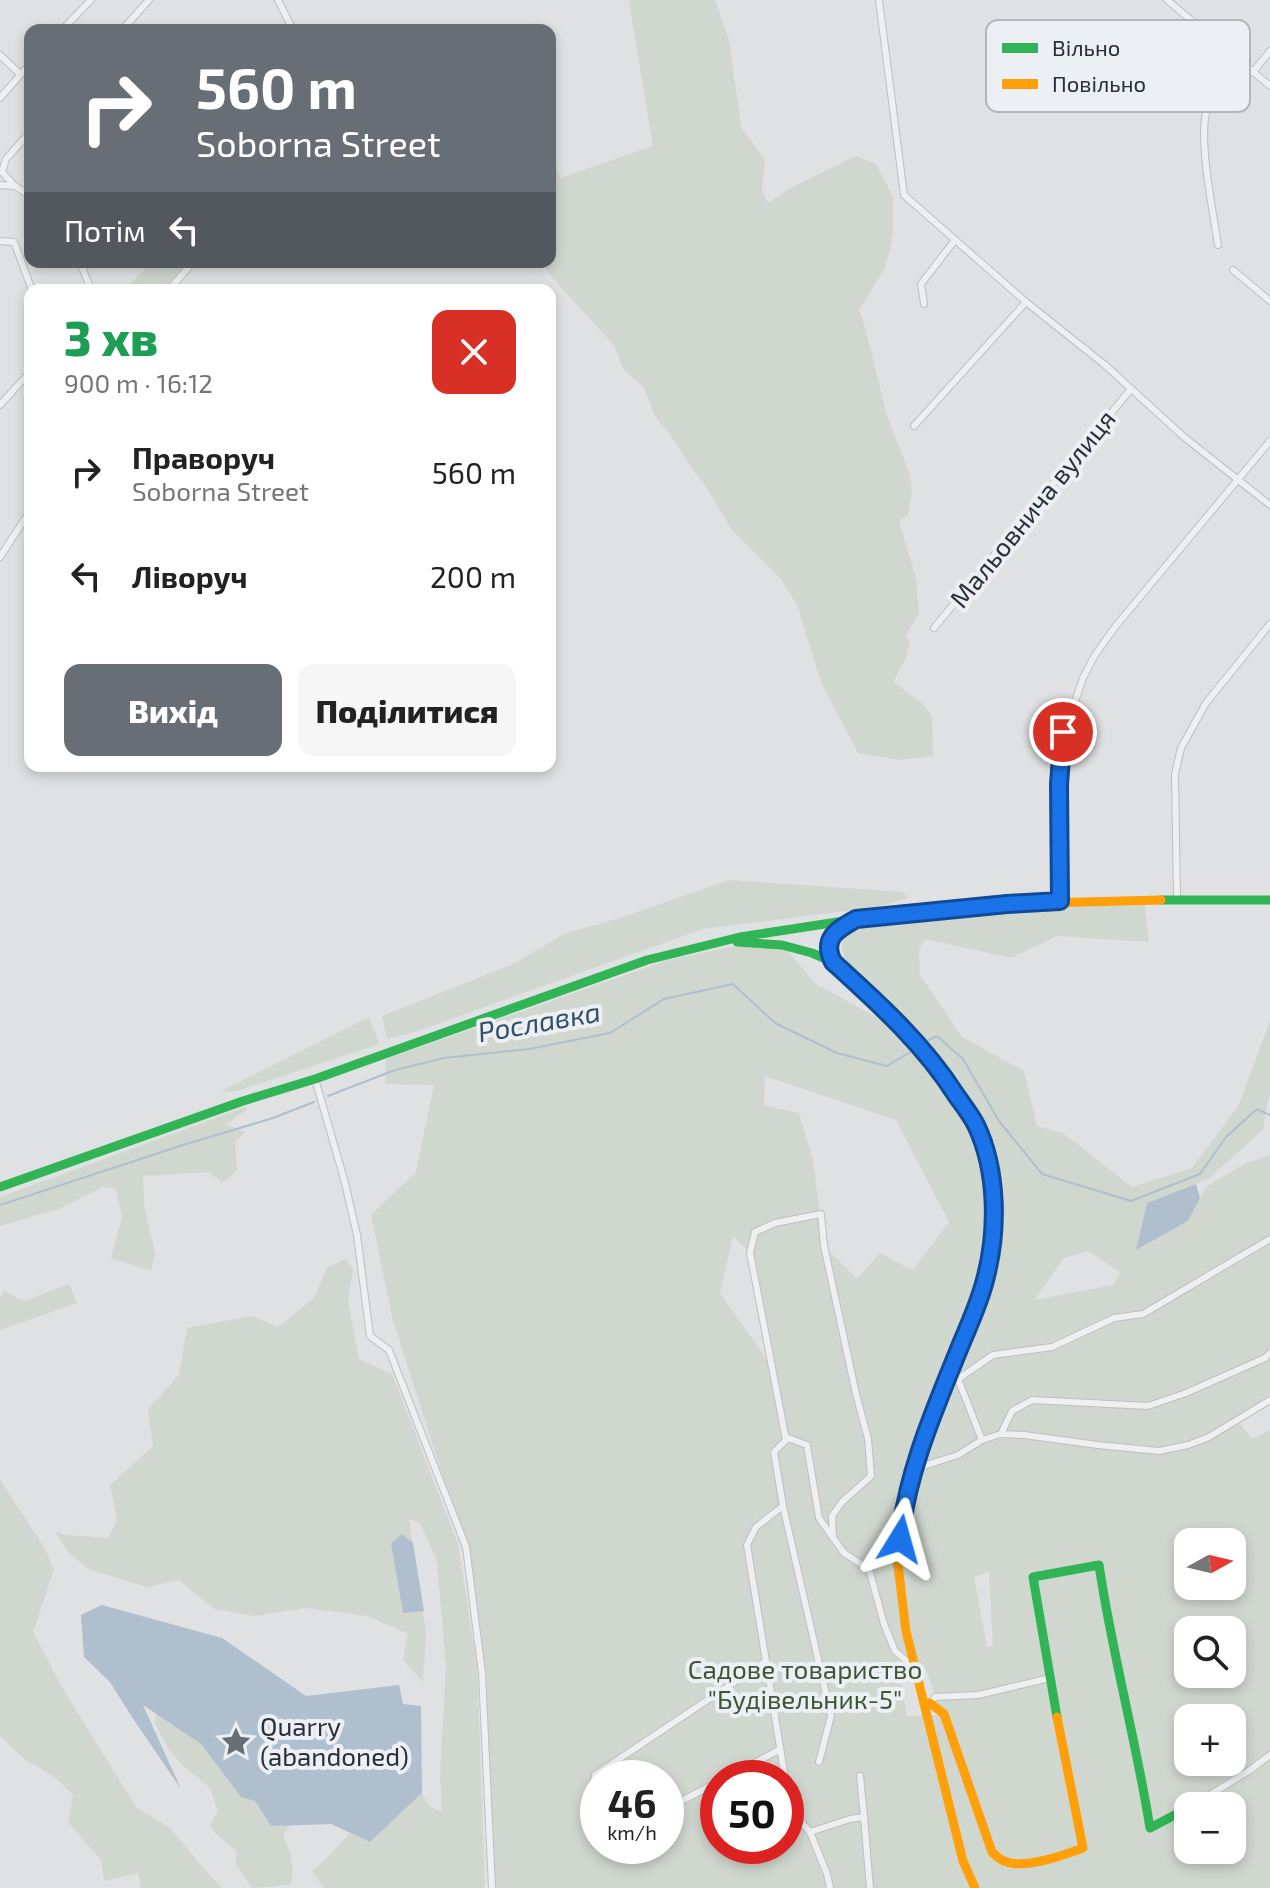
<!DOCTYPE html>
<html lang="uk">
<head>
<meta charset="utf-8">
<style>
  :root { --surface:#fff; --page:#f6f6f6; --text:#222; --muted:#767676; --accent:#686e76 }
  body { margin:0; font-family:"Exo 2",sans-serif; background:var(--page); color:var(--text); height:100vh; display:flex; flex-direction:column; font-size:30px; white-space:nowrap }
  * { box-sizing:border-box; margin:0 }
  p { font-size:26px; color:var(--muted) }
  .icon { flex:none; width:44px; height:44px; fill:none; stroke:currentColor; stroke-width:2; stroke-linecap:round; stroke-linejoin:round }
  .map { position:relative; flex:1; overflow:hidden }
  .panel { position:absolute; left:24px; top:284px; width:532px; height:488px; display:flex; flex-direction:column; background:var(--surface); border-radius:16px; box-shadow:0 4px 12px #0003 }
  .panel>* { flex:none }
  .banner { position:absolute; left:24px; top:24px; width:532px; height:244px; border-radius:16px; box-shadow:0 4px 12px #0003; background:#686e76; color:#fff; overflow:hidden }
  .needle { width:52px; rotate:82deg }
  .tools { position:absolute; left:1174px; top:1528px; display:grid; gap:16px }
  .tools a { display:grid; place-items:center; width:72px; height:72px; border-radius:16px; background:var(--surface); box-shadow:0 4px 12px #0003; font-size:40px }
  .speed { position:absolute; left:580px; top:1760px; display:flex; gap:16px; font-size:40px; font-weight:700; text-align:center }
  .speed>* { display:grid; place-content:center; width:104px; height:104px; border-radius:50%; background:var(--surface); box-shadow:0 4px 12px #0003; line-height:1 }
  .speed small { font-size:20px; font-weight:400 }
  .speed .limit { border:12px solid #d22; background:#fff; color:#111 }
  .pin { position:absolute; display:grid; place-items:center; width:68px; height:68px; color:#fff; margin:-34px; border:4px solid #fff; border-radius:50%; box-shadow:0 2px 8px #0007 }
  .me { position:absolute; width:88px; margin:-44px; rotate:8deg; stroke-linejoin:round; filter:drop-shadow(0 0 6px #0008) }
  .turn { display:flex; align-items:center; gap:28px; height:168px; padding:0 40px; font-size:36px }
  .turn .icon { width:104px; height:104px; stroke-width:2.5 }
  .turn b { display:block; font-size:56px; line-height:68px }
  .then { display:flex; align-items:center; height:76px; padding:0 40px; background:#0003; gap:16px; font-size:30px }
  .round { display:grid; place-items:center; flex:none; width:84px; height:84px; border-radius:16px; background:var(--page) }
  .headline { display:flex; align-items:center; justify-content:space-between; height:136px; padding:0 40px }
  h1 { font-size:48px; font-weight:800; line-height:60px; color:#1e9e55 }
  .cta { display:flex; gap:16px; margin-top:auto; padding:16px 40px }
  .cta a { flex:1; height:92px; border-radius:16px; background:var(--accent); color:#fff; font-size:32px; font-weight:800; line-height:92px; text-align:center }
  .cta a+a { background:var(--page); color:var(--text) }
  ul { padding:0; list-style:none }
  li { display:flex; align-items:center; gap:24px; height:104px; padding:0 40px }
  li div { flex:1 }
  li b { display:block; font-size:30px }
  li em { font-style:normal }
  .map>svg:first-child { display:block }
  .green { fill:#d0d7cf; fill-rule:evenodd }
  .water { fill:#afbfcd }
  .lines { fill:none; stroke-linecap:round; stroke-linejoin:round }
  .stream { stroke:#afbfcd; stroke-width:2 }
  .street-casing { stroke:#bdbfc1; stroke-width:8 }
  .street { stroke:#eeeff0; stroke-width:6 }
  .fast { stroke:#30b455; stroke-width:9 }
  .slow { stroke:#ff9f0a; stroke-width:9 }
  .route-casing { stroke:#114b97; stroke-width:20 }
  .route { stroke:#1a73e8; stroke-width:14 }
  .labels { text-anchor:middle; stroke-width:8; stroke-linejoin:round; paint-order:stroke }
  .street-label { font-size:26px; fill:#28303b; stroke:#eceff3 }
  .park-label { font-size:26px; fill:#3e5536; stroke:#eceff3 }
  .poi-label { font-size:26px; fill:#28303b; stroke:#eceff3; text-anchor:start }
  .water-label { font-size:28px; font-style:italic; fill:#36506b; stroke:#eceff3 }
  .key { fill:#eceff3; stroke:#b1b6bc; stroke-width:2 }
  .key-label { font-size:22px; fill:#28303b }
</style>
</head>
<body>
<div class="map">
<svg width="1270" height="1888" viewBox="0 0 1270 1888">
  <rect width="100%" height="100%" fill="#dfe1e3"/>
  <g class="green">
    <polygon points="629,0 715,0 729,40 741,127 765,160 762,190 768,203 792,187 856,156 876,164 893,197 893,228 891,246 885,268 859,310 865,327 887,416 909,472 912,489 908,515 899,521 916,578 919,613 906,636 910,642 906,658 893,682 922,703 932,716 933,756 898,760 858,753 821,682 797,605 781,579 732,530 705,485 693,470 670,434 656,418 644,388 624,370 614,345 556,282 541,263 550,262 550,148 560,178 653,146"/>
    <polygon points="152,262 190,262 164,290 124,290"/>
    <polygon points="729,880 903,892 908,898 878,907 703,929 418,1031 387,1039 382,1016 513,964 566,933 620,918"/>
    <path d="M1144,900L1149,942L1057,936L1011,958L925,939L919,949L920,975L962,1037L1024,1071L1037,1126L1063,1133L1132,1187L1192,1168L1239,1105L1270,1021V1095L1267,1103L1263,1130L1208,1179L1147,1203L1137,1249L1188,1221L1206,1187L1244,1164L1270,1155V1400L1238,1421L1252,1439L1270,1430V1888H492L482,1673L467,1551L393,1321L371,1215L416,1172L434,1085L385,1084L386,1059L668,960L751,943L782,945L816,984L908,1034C892,1017 845,970 842,948C842,946 844,936 844,935L861,928L1007,904ZM765,1076L896,1120L949,1222L913,1270L880,1253L857,1279L824,1246L813,1160L799,1113L764,1105ZM733,1236L750,1253L770,1364L720,1293ZM1088,1251L1121,1273L1113,1285L1034,1300L1064,1258ZM1188,1542H1232V1586H1188ZM989,1572L993,1645L987,1647L974,1577ZM1188,1630H1232V1674H1188ZM896,1652L916,1668L925,1667L942,1715L907,1716ZM1188,1718H1232V1762H1208L1199,1772L1196,1762H1188ZM598,1778H666V1846H598ZM718,1778H786V1846H718ZM1188,1806H1232V1850H1188Z"/>
    <polygon points="369,1017 379,1044 234,1092 221,1091"/>
    <polygon points="246,1107 247,1110 226,1124 245,1132 235,1142 237,1171 222,1183 209,1172 143,1176 144,1205 155,1253 151,1271 111,1258 122,1217 116,1189 103,1187 59,1209 0,1226 0,1197"/>
    <polygon points="346,1259 353,1269 348,1301 359,1359 392,1374 458,1544 477,1666 485,1888 324,1888 312,1871 328,1857 350,1833 370,1842 422,1793 429,1806 442,1812 440,1774 446,1667 437,1561 420,1523 409,1519 426,1633 423,1682 403,1660 408,1634 368,1616 305,1608 255,1616 214,1609 179,1580 147,1587 88,1569 69,1553 55,1532 67,1535 109,1538 117,1519 110,1485 153,1446 148,1409 179,1375 187,1328 252,1316 278,1327 313,1299 328,1267"/>
    <polygon points="69,1284 77,1303 0,1330 0,1297 4,1291 24,1301"/>
    <polygon points="0,1480 44,1547 54,1569 33,1632 64,1691 136,1807 170,1828 205,1870 222,1888 141,1888 138,1873 104,1881 101,1860 68,1822 73,1795 56,1778 23,1758 0,1736"/>
    <path d="M156,1713L201,1744L241,1797L255,1801L271,1826L290,1825L283,1836C291,1853 295,1867 291,1885L252,1888L236,1864V1851L216,1834L210,1825L218,1811L210,1788L181,1764L167,1747L155,1723Z"/>
  </g>
  <g class="water">
    <polygon points="1196,1184 1200,1198 1188,1221 1136,1250 1147,1203"/>
    <polygon points="402,1534 413,1543 424,1611 403,1613 391,1543"/>
    <polygon points="102,1605 222,1638 306,1696 399,1685 403,1704 421,1706 422,1793 370,1842 331,1824 271,1826 255,1801 241,1797 201,1744 143,1705 181,1789 132,1717 110,1682 84,1657 81,1615"/>
  </g>
  <g class="lines">
    <g class="stream">
      <polyline points="929,1040 937,1036 963,1059 999,1121 1042,1174 1131,1201 1200,1174 1226,1137 1257,1109 1270,1115"/>
      <polyline points="328,1096 395,1070 444,1058 529,1049 610,1033 664,999 733,984 775,1023 837,1053 887,1066 917,1048"/>
      <polyline points="0,1205 183,1145 273,1118 314,1102"/>
    </g>
    <g class="street-casing">
      <g id="street">
        <polyline points="278,0 293,30"/>
        <polyline points="879,0 904,195 1026,302 1105,365 1184,437 1270,505"/>
        <polyline points="1167,0 1270,86"/>
        <polyline points="62,30 91,0"/>
        <polyline points="122,30 149,0"/>
        <polyline points="0,55 20,74"/>
        <polyline points="1253,72 1270,51"/>
        <polyline points="0,98 30,64"/>
        <polyline points="30,132 6,159 2,172 15,186 30,196"/>
        <polyline points="0,185 15,186"/>
        <polyline points="0,241 14,242 32,290"/>
        <path d="M1218,245C1213,211 1199,144 1206,113C1211,92 1223,73 1235,57"/>
        <polyline points="80,262 91,290"/>
        <polyline points="1233,270 1270,301"/>
        <polyline points="169,290 193,262"/>
        <polyline points="924,304 921,284 955,240"/>
        <polyline points="0,405 30,372"/>
        <polyline points="914,426 1026,302"/>
        <polyline points="0,557 30,511"/>
        <polyline points="934,628 1131,389"/>
        <polyline points="1177,900 1175,774 1181,748 1206,703 1270,624"/>
        <polyline points="1060,901 1059,784 1063,732 1069,719 1083,678 1095,655 1115,627 1270,441"/>
        <polyline points="315,1079 344,1179 357,1235 370,1336 389,1350 466,1547 482,1673 492,1888"/>
        <polyline points="948,1376 958,1379 982,1440"/>
        <polyline points="958,1379 993,1355 1052,1347 1114,1318 1143,1314 1270,1239"/>
        <polyline points="1001,1434 1012,1411 1032,1400 1148,1406 1186,1393 1265,1358 1270,1353"/>
        <polyline points="786,1440 750,1253 755,1232 775,1223 821,1214 824,1246 856,1394 868,1439 871,1476 842,1502 832,1516 833,1538"/>
        <polyline points="914,1469 958,1455 982,1440 1001,1434 1024,1435 1098,1445 1159,1451 1188,1445 1209,1437 1270,1400"/>
        <polyline points="783,1506 756,1527 747,1545 785,1778"/>
        <polyline points="930,1703 935,1697 978,1695 1050,1678"/>
        <polyline points="819,1762 831,1716 783,1506 774,1452 788,1438 807,1445 819,1518 844,1553 869,1569 884,1624 895,1651 915,1668"/>
        <polyline points="860,1776 864,1817"/>
        <polyline points="725,1778 779,1750"/>
        <polyline points="786,1784 792,1812 810,1832 827,1874 830,1888"/>
        <polyline points="1192,1806 1250,1770 1270,1755"/>
        <polyline points="666,1809 718,1782"/>
        <polyline points="810,1832 850,1819 864,1817 870,1888"/>
        <path d="M598,1837C585,1821 591,1794 595,1775L766,1661"/>
      </g>
    </g>
    <use href="#street" class="street"/>
    <g class="fast">
      <polyline points="1161,900 1270,900"/>
      <polyline points="737,942 782,945 812,953 833,962 911,1036 941,1071 976,1126 989,1165 993,1204 991,1240 985,1280 930,1419 914,1469 903,1512 898,1565"/>
      <path d="M832,961C825,942 834,932 850,922"/>
      <polyline points="0,1187 243,1101 315,1079 647,960 740,937 870,917"/>
      <path d="M1057,1717L1033,1577L1099,1565C1112,1653 1136,1740 1150,1828L1188,1808"/>
    </g>
    <g class="slow">
      <polyline points="870,917 1008,904 1161,900"/>
      <polyline points="898,1565 906,1631 963,1861 975,1888"/>
      <path d="M924,1704L930,1703L944,1714L992,1852C995,1855 998,1858 1002,1860C1022,1871 1063,1855 1083,1848L1057,1717"/>
    </g>
  </g>
  <g class="lines">
    <g class="route-casing">
      <path id="route" d="M900,1539C907,1472 934,1411 959,1349C968,1327 979,1304 985,1280C998,1232 998,1171 976,1125C971,1115 963,1105 956,1095C923,1043 878,1003 833,962C821,938 838,929 856,919L1007,904L1060,901L1059,784L1063,732"/>
    </g>
    <use href="#route" class="route"/>
  </g>
  <defs>
    <g id="sight-bare" transform="scale(2.4)"><path d="M0-6L1.8-2.2L6-1.7L2.9 1.2L3.7 5.4L0 3.3L-3.7 5.4L-2.9 1.2L-6-1.7L-1.8-2.2Z" fill="#686e76" stroke="#eceff3" stroke-width="2.5" paint-order="stroke"/></g>
  </defs>
  <g fill-rule="evenodd">
    <use href="#sight-bare" x="236" y="1742"/>
  </g>
  <g class="labels">
    <g class="street-label">
      <text transform="translate(1033 509) rotate(-51)" y="9">Мальовнича вулиця</text>
    </g>
    <g class="park-label">
      <text x="805" y="1679">Садове товариство<tspan x="805" dy="30">"Будівельник-5"</tspan></text>
    </g>
    <g class="poi-label">
      <text x="260" y="1736">Quarry<tspan x="260" dy="30">(abandoned)</tspan></text>
    </g>
    <g class="water-label">
      <text transform="translate(539 1022) rotate(-10)" y="10">Рославка</text>
    </g>
  </g>
  <rect x="986" y="20" width="264" height="92" rx="12" class="key"/>
  <rect x="1002" y="43" width="36" height="10" fill="#30b455"/>
  <rect x="1002" y="79" width="36" height="10" fill="#ff9f0a"/>
  <g class="key-label">
    <text x="1052" y="56">Вільно</text>
    <text x="1052" y="92">Повільно</text>
  </g>
</svg>
<div class="tools">
<a><svg class="needle" viewBox="-14 -14 28 28"><path d="M0-13l5 13h-10z" fill="#e53935"/><path d="M0 13l5-13h-10z" fill="#767676"/></svg></a>
<a><svg class="icon" aria-label="search" viewBox="0 0 24 24"><circle cx="10" cy="10" r="6"/><path d="M15 15l6 6"/></svg></a>
<a>+</a>
<a>−</a>
</div>
<div class="speed"><div>46<small>km/h</small></div><div class="limit">50</div></div>
<div class="pin" style="left:1063px;top:732px;background:#d93025"><svg class="icon" aria-label="arrive" viewBox="0 0 24 24"><path d="M6 21V4h12l-3 4 3 4H6"/></svg></div>
<svg class="me" style="left:900px;top:1539px" viewBox="-20 -20 40 40"><path d="M0-17L14 15 0 8-14 15z" fill="#1a73e8" stroke="#fff" stroke-width="4"/></svg>
<div class="banner">
<div class="turn"><svg class="icon" aria-label="right" viewBox="0 0 24 24"><path d="M7 20v-9h11M14 6l5 5-5 5"/></svg><div><b>560 m</b>Soborna Street</div></div>
<div class="then">Потім<svg class="icon" aria-label="left" viewBox="0 0 24 24"><path d="M17 20v-9H6M10 6l-5 5 5 5"/></svg></div>
</div>
<section class="panel">
<div class="headline"><div><h1>3 хв</h1><p>900 m · 16:12</p></div><a class="round" style="background:#d93025;color:#fff"><svg class="icon" aria-label="close" viewBox="0 0 24 24"><path d="M6 6l12 12M18 6L6 18"/></svg></a></div>
<ul>
<li><svg class="icon" aria-label="right" viewBox="0 0 24 24"><path d="M7 20v-9h11M14 6l5 5-5 5"/></svg><div><b>Праворуч</b><p>Soborna Street</p></div><em>560 m</em></li>
<li><svg class="icon" aria-label="left" viewBox="0 0 24 24"><path d="M17 20v-9H6M10 6l-5 5 5 5"/></svg><div><b>Ліворуч</b></div><em>200 m</em></li>
</ul>
<div class="cta"><a>Вихід</a><a>Поділитися</a></div>
</section>
</div>
</body>
</html>
